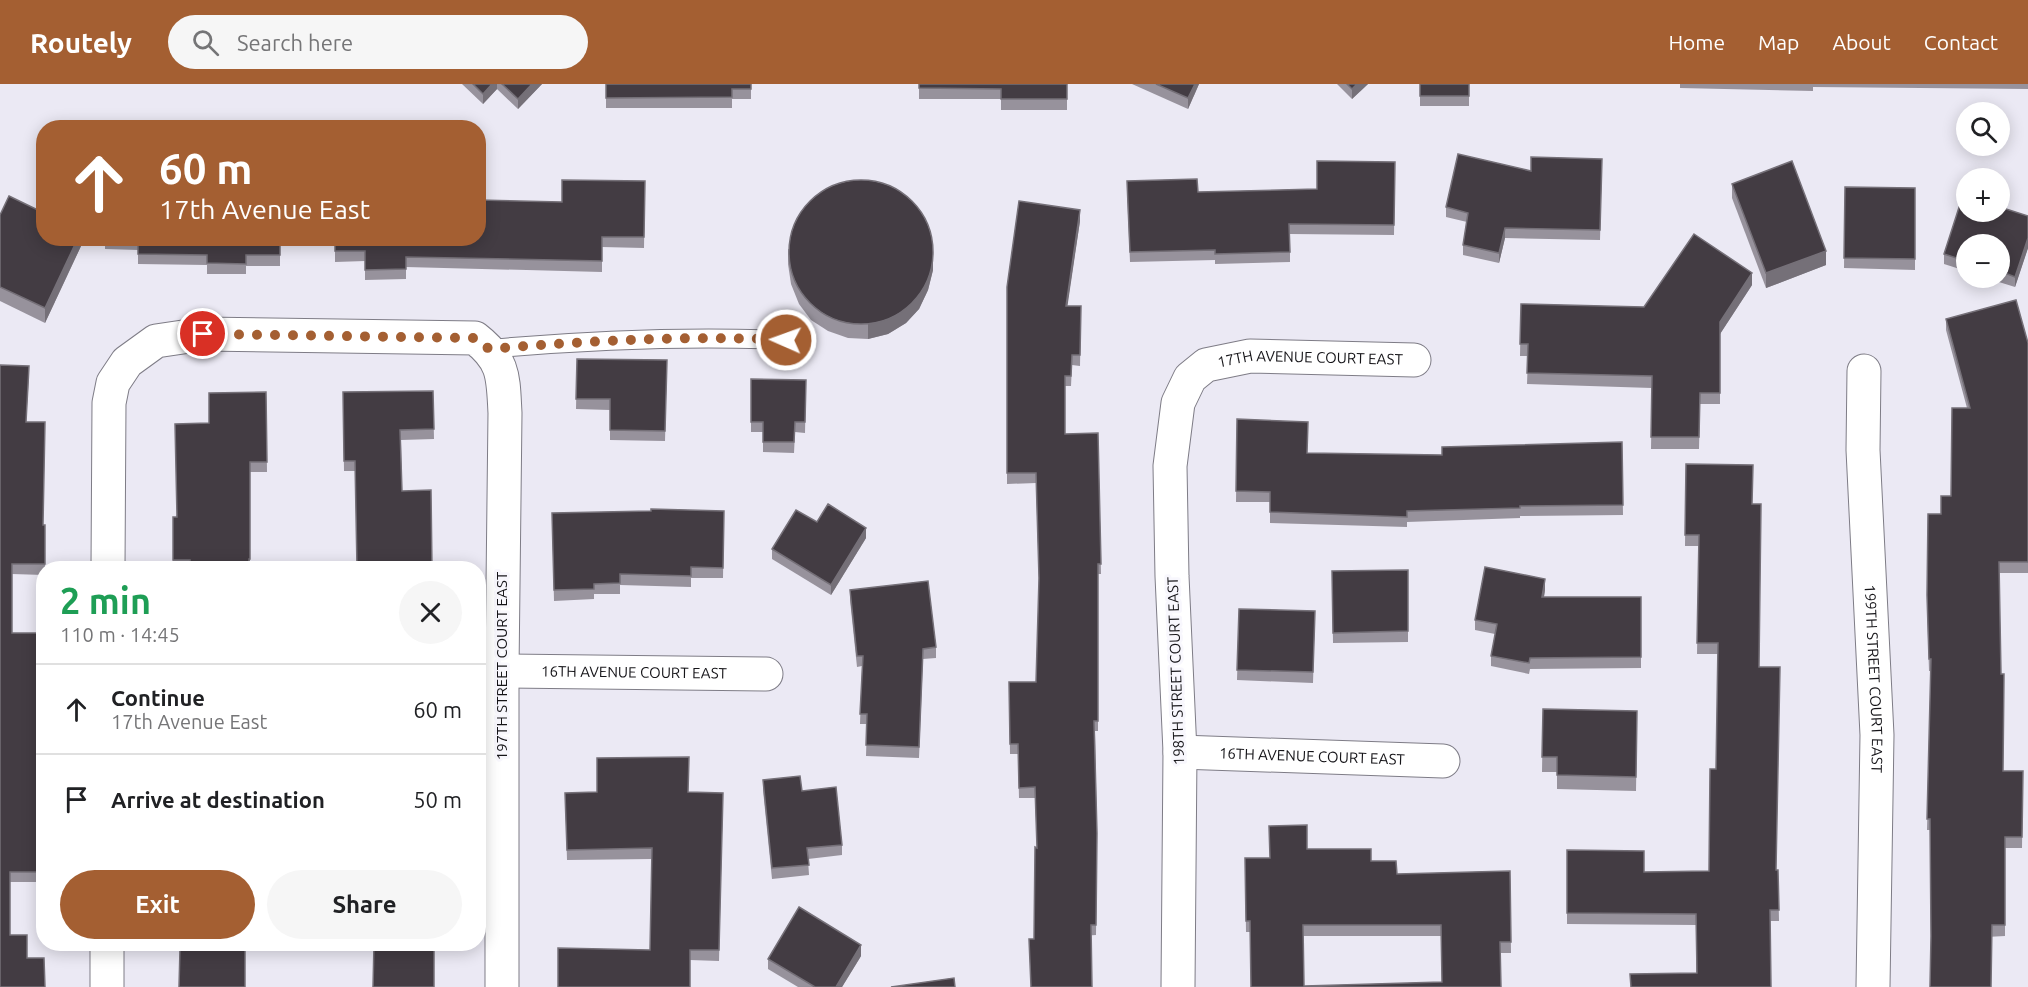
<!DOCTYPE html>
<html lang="en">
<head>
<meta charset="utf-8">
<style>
  :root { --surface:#fff; --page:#f6f6f6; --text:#202124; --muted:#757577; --line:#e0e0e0; --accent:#a45f32 }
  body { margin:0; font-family:Ubuntu,sans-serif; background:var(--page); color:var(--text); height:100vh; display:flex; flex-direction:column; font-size:22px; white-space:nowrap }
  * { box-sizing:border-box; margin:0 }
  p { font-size:20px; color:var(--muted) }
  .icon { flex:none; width:33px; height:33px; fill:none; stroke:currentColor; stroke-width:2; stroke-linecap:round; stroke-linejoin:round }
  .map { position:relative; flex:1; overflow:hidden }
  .details { position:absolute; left:36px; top:477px; width:450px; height:390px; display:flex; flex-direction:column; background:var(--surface); border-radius:24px; box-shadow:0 3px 15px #0003 }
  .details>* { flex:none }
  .top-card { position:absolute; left:36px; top:36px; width:450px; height:126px; border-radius:24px; box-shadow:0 3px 15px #0003; background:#a45f32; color:#fff; overflow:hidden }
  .tools { position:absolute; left:1956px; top:18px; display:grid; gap:12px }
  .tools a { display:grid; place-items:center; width:54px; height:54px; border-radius:50%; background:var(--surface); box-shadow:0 3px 15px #0003; font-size:30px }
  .pin { position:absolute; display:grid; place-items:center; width:51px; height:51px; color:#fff; margin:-26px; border:3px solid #fff; border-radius:50%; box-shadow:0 2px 6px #0007 }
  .me { position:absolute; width:66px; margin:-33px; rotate:272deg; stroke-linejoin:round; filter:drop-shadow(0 0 4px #0008) }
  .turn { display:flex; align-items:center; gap:21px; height:126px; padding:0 24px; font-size:27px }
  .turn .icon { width:78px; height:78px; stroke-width:2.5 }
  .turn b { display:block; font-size:42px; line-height:51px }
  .round { display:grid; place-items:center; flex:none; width:63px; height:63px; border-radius:32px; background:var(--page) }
  .overview { display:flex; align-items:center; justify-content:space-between; height:102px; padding:0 24px }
  h1 { font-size:36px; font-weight:700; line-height:45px; color:#1e9e55 }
  .cta { display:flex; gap:12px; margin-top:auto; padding:12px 24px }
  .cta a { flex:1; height:69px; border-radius:36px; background:var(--accent); color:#fff; font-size:24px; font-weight:700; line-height:69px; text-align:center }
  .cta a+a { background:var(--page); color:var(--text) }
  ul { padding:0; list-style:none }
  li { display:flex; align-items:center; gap:18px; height:90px; padding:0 24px; border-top:2px solid var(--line) }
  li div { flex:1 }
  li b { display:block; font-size:22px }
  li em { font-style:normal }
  header { display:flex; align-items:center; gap:36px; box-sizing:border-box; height:84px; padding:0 30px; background:var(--accent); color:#fff }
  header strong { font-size:28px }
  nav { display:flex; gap:33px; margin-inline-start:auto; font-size:21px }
  .search { width:420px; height:54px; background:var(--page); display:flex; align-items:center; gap:15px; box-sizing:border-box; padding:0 21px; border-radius:33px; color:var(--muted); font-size:22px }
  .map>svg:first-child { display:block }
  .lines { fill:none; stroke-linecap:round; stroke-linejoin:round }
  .lane-casing { stroke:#7e7c86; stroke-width:20 }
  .street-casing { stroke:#7e7c86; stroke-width:35 }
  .lane { stroke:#fff; stroke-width:18 }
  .street { stroke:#fff; stroke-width:33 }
  .wall { fill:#97929c; fill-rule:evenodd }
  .shaded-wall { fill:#757078 }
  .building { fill:#433c43; stroke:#757078; stroke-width:1.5; fill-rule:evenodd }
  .route { stroke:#a45f32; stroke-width:10; stroke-dasharray:0 18 }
  .labels { text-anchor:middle; stroke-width:6; stroke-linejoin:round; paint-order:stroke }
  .street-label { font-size:15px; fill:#151418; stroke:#f8f7fd }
</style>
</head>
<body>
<header>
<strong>Routely</strong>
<div class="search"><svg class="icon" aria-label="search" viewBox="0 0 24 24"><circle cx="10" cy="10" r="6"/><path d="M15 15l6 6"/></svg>Search here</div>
<nav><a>Home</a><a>Map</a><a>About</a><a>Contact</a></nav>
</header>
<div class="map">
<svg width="2028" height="903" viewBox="0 0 2028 903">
  <rect width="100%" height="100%" fill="#ebe9f4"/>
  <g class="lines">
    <g class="lane-casing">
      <path id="lane" d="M489,265C588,256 687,252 786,256"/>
    </g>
    <g class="street-casing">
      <g id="street">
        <path id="s1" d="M1864,287L1863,366L1877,651L1873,903"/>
        <path d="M108,484L109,319L113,299L127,278L156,257L203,250L475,254C505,277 503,294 505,329L502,587V903"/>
        <path id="s2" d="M502,587L766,590"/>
        <path id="s3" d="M1180,668L1443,677"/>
        <polyline points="107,903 107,860"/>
        <path id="s4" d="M1178,903L1180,668L1172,492L1170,382L1178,319L1190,294L1206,281L1250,272L1414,276"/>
      </g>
    </g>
    <use href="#lane" class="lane"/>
    <use href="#street" class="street"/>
  </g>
  <g class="wall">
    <polygon points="462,0 542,0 518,25 497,5 483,20"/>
    <polygon points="606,0 751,0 751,15 732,15 732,24 606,24"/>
    <polygon points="919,0 1067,0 1067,26 1001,26 1001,15 919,15"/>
    <polygon points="1132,0 1199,0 1188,25"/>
    <polygon points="1337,0 1368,0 1352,15"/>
    <rect x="1420" y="0" width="49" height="22"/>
    <polygon points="1665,0 2028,0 2028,5 1813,3 1813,7 1680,4 1680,0"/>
    <polygon points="1602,75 1600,156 1505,154 1499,179 1463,171 1463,161 1467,138 1446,133 1446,123 1531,87"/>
    <polygon points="1395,78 1394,151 1290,150 1290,178 1215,180 1215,176 1130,178 1127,108 1198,108 1317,105"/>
    <polygon points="645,97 644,164 602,163 602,188 406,183 406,195 365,196 365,177 335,178 335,154 562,118"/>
    <polygon points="1732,100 1826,181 1766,204 1732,114"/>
    <polygon points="1845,103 1915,104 1915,186 1844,184"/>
    <polygon points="0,131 81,154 81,162 45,239 0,217"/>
    <polygon points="2028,132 2028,164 2015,203 1986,194 2000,194 2000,160 1966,160 1966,187 1944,180 1944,170"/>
    <polygon points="1080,137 1067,222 1081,222 1080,282 1072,281 1071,302 1065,302 1065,350 1098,349 1101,490 1098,490 1098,647 1095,647 1097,749 1096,851 1034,855 1037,764 1035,714 1019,714 1018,670 1010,670 1009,598 1036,598 1039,500 1036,399 1007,400 1007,203"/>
    <polygon points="105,154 280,154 280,182 246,182 246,190 207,190 207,181 138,180 138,166 105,165"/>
    <polygon points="788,165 933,186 928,206 919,225 906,239 888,250 868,255 848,254 828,247 811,236 799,220 791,200 788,180"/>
    <polygon points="1752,201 1720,250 1720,320 1700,320 1699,365 1651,365 1652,304 1527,300 1528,272 1520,272 1521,220 1644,223"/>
    <polygon points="1946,235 2028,259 2028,489 1999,489 2003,687 2023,687 2022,764 2005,764 2005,852 1931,856 1930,746 1927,746 1931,587 1929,587 1927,523 1941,430 1951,412 1967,324 1946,246"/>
    <polygon points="577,275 667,276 665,357 610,356 610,326 576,325"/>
    <polygon points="0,281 29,293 26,338 43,441 45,441 45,484 44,484 44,491 12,490 12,549 44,725 43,798 10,798 10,851 27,874 0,903"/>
    <polygon points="751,295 806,296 805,349 795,348 794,369 763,368 763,348 751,348"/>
    <polygon points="433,307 434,355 401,356 402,407 432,484 355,387 344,387 343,308"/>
    <polygon points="266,308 267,388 250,388 250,484 173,484 173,433 176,433 209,339"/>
    <polygon points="1237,335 1307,369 1442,371 1622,358 1623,431 1520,432 1520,434 1407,438 1407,443 1270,439 1270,418 1236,418"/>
    <polygon points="1686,380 1752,420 1759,583 1776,786 1778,786 1779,837 1770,837 1696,889 1696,841 1567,840 1567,766 1644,788 1709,787 1716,685 1718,570 1697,570 1699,462 1685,462"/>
    <polygon points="724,427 723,494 691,494 691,503 620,501 620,510 594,510 594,515 554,517 552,429"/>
    <polygon points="817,438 866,454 831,511 772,475 772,465"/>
    <polygon points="1408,486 1408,558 1333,559 1332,487"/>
    <polygon points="850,506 936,563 936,574 923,575 919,674 866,672 867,640 860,640 862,582 857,583 850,516"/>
    <polygon points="1545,506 1544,513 1641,513 1641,584 1530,585 1529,590 1491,582 1491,572 1495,550 1475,546 1475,536"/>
    <polygon points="1239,525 1315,527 1313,599 1237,596"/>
    <polygon points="1543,625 1637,642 1636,707 1557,705 1557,688 1542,688"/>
    <polygon points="763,696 802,707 842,761 842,771 808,775 809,791 772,795 763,706"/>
    <polygon points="688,708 723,709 719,877 690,876 650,866 652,775 567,776 565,709"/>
    <path d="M1307,765L1371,777L1397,790L1510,787L1511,869H1500L1501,903H1251L1250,848H1246L1245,774H1270ZM1303,852H1441L1442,898L1304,902Z"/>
    <polygon points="861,872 842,903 798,903 768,885 768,875"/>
  </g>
  <g class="shaded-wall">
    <polygon points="492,0 497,0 497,5 483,20 483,10"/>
    <polygon points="532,0 542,0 518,25 518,15"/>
    <polygon points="1195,0 1199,0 1188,25 1188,14"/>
    <polygon points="1357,0 1368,0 1352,15 1352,5"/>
    <polygon points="1080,126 1080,137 1066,232 1066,222"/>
    <polygon points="1505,144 1505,154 1499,179 1499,169"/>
    <polygon points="78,154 81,154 81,162 45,239 45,224"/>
    <polygon points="2028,154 2028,164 2015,203 2015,193"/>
    <polygon points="1826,167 1826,181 1766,204 1766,189"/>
    <polygon points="933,171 933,186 928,206 919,225 906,239 888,250 868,255 868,240"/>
    <polygon points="1752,189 1752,201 1720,250 1720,238"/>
    <polygon points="866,444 866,454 831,511 831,501"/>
    <polygon points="1545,495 1545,506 1542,524 1542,513"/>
    <polygon points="861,861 861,872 842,903 836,903"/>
  </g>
  <g class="building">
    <polygon points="473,0 492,0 483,10"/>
    <polygon points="502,0 532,0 518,15"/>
    <polygon points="606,0 751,0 751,5 732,5 732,13 606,14"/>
    <polygon points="919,0 1067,0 1067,15 1001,15 1001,5 919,4"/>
    <polygon points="1156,0 1195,0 1188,14"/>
    <polygon points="1347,0 1357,0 1352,5"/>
    <rect x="1420" y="0" width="49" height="12"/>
    <polygon points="1458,70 1531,87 1531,73 1602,75 1600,146 1505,144 1499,169 1463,161 1468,129 1446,123"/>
    <polygon points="1317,77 1395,78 1394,141 1289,140 1290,168 1215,170 1215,166 1130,168 1127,97 1197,95 1198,108 1317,105"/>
    <polygon points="1792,77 1826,167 1766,189 1732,100"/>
    <polygon points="562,96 645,97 644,153 602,153 602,177 406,173 406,185 365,186 365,167 335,167 335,154 478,154 478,116 562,118"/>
    <circle cx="861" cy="168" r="72"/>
    <polygon points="1845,103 1915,104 1915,175 1844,174"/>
    <polygon points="1963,111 1966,112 1966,128 2000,128 2000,123 2028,132 2028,154 2015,193 2000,187 2000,160 1966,160 1966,177 1944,170"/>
    <polygon points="9,112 44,129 44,154 78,154 45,224 0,203 0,131"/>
    <polygon points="1019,117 1080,126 1066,222 1081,222 1080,271 1072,271 1071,292 1065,292 1065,350 1098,349 1101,480 1098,480 1098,637 1094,637 1097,749 1096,841 1091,841 1092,903 1031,903 1029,855 1034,855 1035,763 1037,764 1035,703 1019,704 1018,660 1010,660 1009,598 1036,598 1039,494 1036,389 1007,389 1007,203"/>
    <polygon points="1694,150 1752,189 1720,238 1720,309 1700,309 1699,353 1651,353 1652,292 1527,289 1528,260 1520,260 1521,220 1644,223"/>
    <polygon points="105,154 280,154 280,171 246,171 246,180 207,179 207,171 138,170 138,155"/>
    <polygon points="2016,216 2028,259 2028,478 1999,478 2001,590 2004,590 2003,687 2023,687 2022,753 2005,753 2005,841 1992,841 1991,903 1930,903 1931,852 1930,735 1927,735 1931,575 1929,575 1927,511 1928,430 1941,430 1941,412 1951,412 1952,324 1970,324 1946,235"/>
    <polygon points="577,275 667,276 665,347 610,346 610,315 576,315"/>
    <polygon points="0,281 29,282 26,338 45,338 43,441 45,441 45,480 12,480 12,549 44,549 43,788 10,788 10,851 27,851 27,874 44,874 45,903 0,903"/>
    <polygon points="751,295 806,296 805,338 795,338 794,358 763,358 763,338 751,338"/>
    <polygon points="433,307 434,345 400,346 402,407 431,406 432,484 357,484 355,377 344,377 343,308"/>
    <polygon points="266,308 267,378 250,378 250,475 249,475 249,484 190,484 190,476 173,476 173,433 177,433 175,340 209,339 209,309"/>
    <polygon points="1237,335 1308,338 1307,369 1442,371 1442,363 1622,358 1623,421 1520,422 1520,424 1407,427 1407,433 1270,428 1270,408 1236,407"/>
    <polygon points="1686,380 1753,381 1752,420 1761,420 1759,583 1780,583 1776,786 1778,786 1779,826 1770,826 1771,903 1631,903 1630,890 1697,889 1696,830 1567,829 1567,766 1644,767 1644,788 1709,787 1710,685 1716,685 1718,559 1697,559 1699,451 1685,451"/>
    <polygon points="828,420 866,444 831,501 772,465 796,426 817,438"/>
    <polygon points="651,425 724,427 723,484 691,483 691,492 620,490 620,499 594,500 594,505 554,506 552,429 651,427"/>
    <polygon points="1485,483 1545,495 1542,513 1641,513 1641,573 1530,574 1529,579 1491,572 1497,540 1475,536"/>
    <polygon points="1408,486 1408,547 1333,549 1332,487"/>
    <polygon points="928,497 936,563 923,565 919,663 866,661 867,630 860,630 863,572 857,572 850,506"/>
    <polygon points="1239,525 1315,527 1313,588 1237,586"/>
    <polygon points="1543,625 1637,627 1636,693 1557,691 1557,673 1542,673"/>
    <polygon points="689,673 688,708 723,709 719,866 690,866 690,903 558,903 558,864 650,866 652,764 567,766 565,709 597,708 597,674"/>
    <polygon points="800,692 802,707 836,703 842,761 807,764 809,781 772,784 763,696"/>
    <path d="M1307,741V765H1371V777H1396L1397,790L1510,787L1511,858H1500L1501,903H1251L1250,837H1246L1245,774H1270L1269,742ZM1303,841H1441L1442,898L1304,902Z"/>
    <polygon points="799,823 861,861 836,903 815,903 768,875"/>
    <polygon points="189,860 245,860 245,903 179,903 180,865 189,865"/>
    <polygon points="374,860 434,860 434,903 373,903"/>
    <polygon points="954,894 955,903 891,903"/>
  </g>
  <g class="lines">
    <path class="route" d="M203,250L475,254L489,265C588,257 687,251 786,256"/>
  </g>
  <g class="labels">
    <g class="street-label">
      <text dy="5" stroke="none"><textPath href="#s4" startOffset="738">17TH AVENUE COURT EAST</textPath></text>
      <text transform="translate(502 582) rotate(-90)" y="5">197TH STREET COURT EAST</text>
      <text transform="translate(1176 587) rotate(-92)" y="5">198TH STREET COURT EAST</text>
      <text dy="5" stroke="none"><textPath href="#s2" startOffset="132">16TH AVENUE COURT EAST</textPath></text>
      <text dy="5" stroke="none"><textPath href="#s1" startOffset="308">199TH STREET COURT EAST</textPath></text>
      <text dy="5" stroke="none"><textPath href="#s3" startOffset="132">16TH AVENUE COURT EAST</textPath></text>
    </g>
  </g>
</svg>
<div class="tools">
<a><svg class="icon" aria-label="search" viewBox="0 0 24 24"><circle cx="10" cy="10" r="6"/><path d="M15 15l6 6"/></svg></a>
<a>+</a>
<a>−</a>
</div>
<div class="pin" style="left:203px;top:250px;background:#d93025"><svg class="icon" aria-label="arrive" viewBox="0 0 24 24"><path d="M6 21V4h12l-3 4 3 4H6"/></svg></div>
<svg class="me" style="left:786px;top:256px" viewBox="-20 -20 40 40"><circle r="17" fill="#a45f32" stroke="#fff" stroke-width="3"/><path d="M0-11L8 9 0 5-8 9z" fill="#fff"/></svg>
<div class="top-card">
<div class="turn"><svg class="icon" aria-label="ahead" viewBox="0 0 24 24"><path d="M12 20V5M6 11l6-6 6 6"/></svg><div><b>60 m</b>17th Avenue East</div></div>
</div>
<section class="details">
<div class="overview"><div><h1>2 min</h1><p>110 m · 14:45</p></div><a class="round"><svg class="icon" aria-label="close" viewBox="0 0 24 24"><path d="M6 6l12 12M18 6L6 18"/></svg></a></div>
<ul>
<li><svg class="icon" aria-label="ahead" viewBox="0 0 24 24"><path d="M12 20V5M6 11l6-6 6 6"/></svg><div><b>Continue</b><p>17th Avenue East</p></div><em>60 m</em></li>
<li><svg class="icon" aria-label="arrive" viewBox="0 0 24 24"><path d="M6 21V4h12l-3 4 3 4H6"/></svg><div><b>Arrive at destination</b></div><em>50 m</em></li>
</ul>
<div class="cta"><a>Exit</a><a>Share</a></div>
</section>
</div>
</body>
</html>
